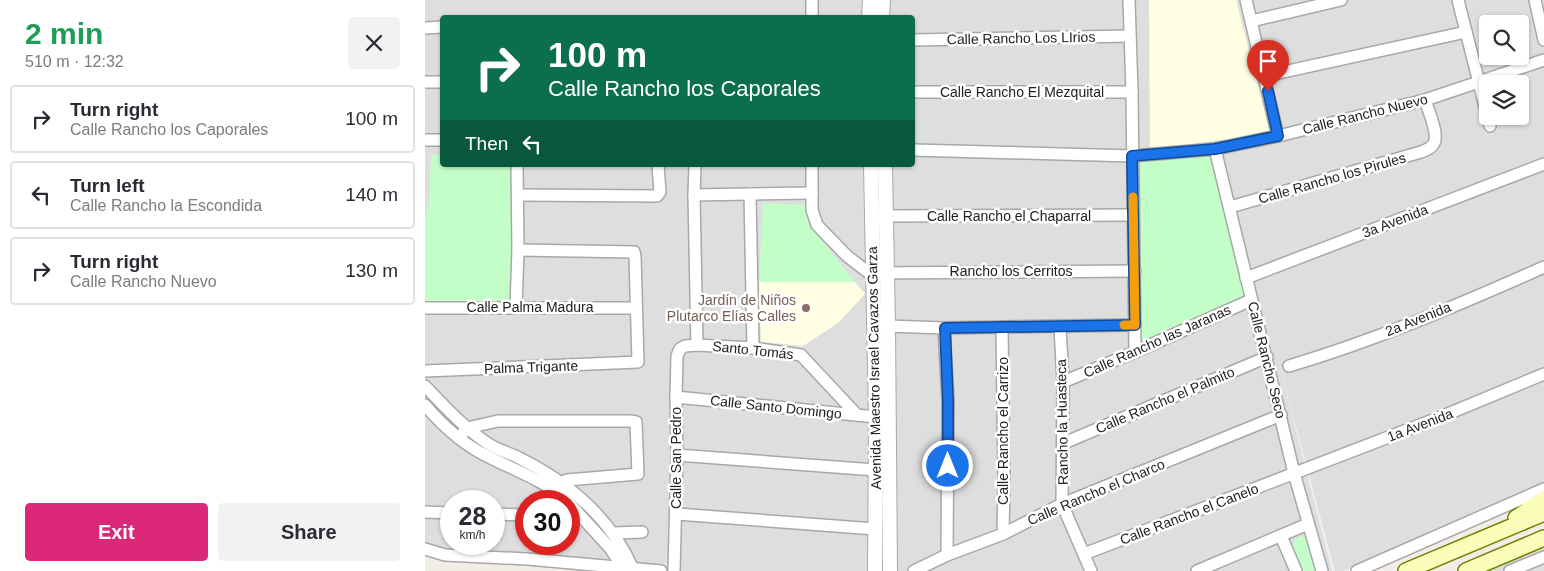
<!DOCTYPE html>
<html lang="en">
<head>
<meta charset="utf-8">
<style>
  :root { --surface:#fff; --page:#f2f2f3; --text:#2b2b33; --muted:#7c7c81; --line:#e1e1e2; --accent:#db2777 }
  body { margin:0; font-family:Arial,sans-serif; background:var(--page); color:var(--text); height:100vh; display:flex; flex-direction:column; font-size:19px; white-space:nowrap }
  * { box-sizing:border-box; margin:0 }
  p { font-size:16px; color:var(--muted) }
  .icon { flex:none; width:28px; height:28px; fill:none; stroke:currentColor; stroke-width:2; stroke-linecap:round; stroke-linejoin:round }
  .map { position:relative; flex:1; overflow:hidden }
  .drawer { display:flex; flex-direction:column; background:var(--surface); width:425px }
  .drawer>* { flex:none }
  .hud { position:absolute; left:15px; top:15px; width:475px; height:152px; border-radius:5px; box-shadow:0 1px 4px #0004; background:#0b6e4f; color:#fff; overflow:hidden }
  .fabs { position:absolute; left:1054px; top:15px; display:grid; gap:10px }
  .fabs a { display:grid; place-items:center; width:50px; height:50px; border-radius:5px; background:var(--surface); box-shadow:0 1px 4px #0004; font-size:25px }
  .speed { position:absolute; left:15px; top:490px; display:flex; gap:10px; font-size:25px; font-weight:700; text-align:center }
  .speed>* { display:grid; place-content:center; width:65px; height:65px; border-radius:50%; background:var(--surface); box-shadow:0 1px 4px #0004; line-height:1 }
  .speed small { font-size:12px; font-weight:400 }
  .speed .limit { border:8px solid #d22; background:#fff; color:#111 }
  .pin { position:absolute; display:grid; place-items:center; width:42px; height:42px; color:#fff; margin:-51px -21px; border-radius:50% 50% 50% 0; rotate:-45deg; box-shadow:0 0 5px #0007 }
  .pin .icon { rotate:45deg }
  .me { position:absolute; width:55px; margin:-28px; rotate:0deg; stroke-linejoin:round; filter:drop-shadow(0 0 4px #0008) }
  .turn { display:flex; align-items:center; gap:18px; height:105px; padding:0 25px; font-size:22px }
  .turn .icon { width:65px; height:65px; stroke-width:2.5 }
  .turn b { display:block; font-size:35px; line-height:42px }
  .then { display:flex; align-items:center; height:48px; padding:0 25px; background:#0003; gap:10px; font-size:19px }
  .round { display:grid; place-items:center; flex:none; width:52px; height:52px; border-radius:5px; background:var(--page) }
  .overview { display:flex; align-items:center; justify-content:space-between; height:85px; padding:0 25px }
  h1 { font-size:30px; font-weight:700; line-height:38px; color:#1e9e55 }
  .button { display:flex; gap:10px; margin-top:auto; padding:10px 25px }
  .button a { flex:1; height:58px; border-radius:5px; background:var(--accent); color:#fff; font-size:20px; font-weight:700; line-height:58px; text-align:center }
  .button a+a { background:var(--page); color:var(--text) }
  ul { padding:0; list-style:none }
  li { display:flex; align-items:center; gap:15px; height:68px; margin:0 10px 8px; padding:0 15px; border:2px solid var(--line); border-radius:5px }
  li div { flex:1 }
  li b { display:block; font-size:19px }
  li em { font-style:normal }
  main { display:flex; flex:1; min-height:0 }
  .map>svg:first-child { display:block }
  .residential { fill:#dfdede; fill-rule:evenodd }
  .education { fill:#ffffe3 }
  .park { fill:#c3fdc7 }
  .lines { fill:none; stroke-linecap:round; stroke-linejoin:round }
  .minor-casing { stroke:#a8a8a8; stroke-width:14 }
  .tertiary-casing { stroke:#a8a8a8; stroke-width:16 }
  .secondary-casing { stroke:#738000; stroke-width:18 }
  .minor { stroke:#fff; stroke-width:11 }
  .tertiary { stroke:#fff; stroke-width:14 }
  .secondary { stroke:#fbfeb9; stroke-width:15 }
  .route-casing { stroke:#114b97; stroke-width:12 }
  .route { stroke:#1a73e8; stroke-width:9 }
  .slow { stroke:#f59e0b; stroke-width:9 }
  .education-dot { fill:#8d6e63; stroke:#fff; stroke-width:2 }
  .labels { text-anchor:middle; stroke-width:5; stroke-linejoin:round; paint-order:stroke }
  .street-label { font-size:14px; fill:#212121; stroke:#fff }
  .education-label { font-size:14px; fill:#785e54; stroke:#fff; text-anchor:end }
</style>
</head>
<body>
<main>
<section class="drawer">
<div class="overview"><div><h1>2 min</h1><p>510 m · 12:32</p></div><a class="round"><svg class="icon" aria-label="close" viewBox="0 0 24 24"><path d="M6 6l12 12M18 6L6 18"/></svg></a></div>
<ul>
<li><svg class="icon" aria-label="right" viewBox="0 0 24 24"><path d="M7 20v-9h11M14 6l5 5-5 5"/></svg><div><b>Turn right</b><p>Calle Rancho los Caporales</p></div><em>100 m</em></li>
<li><svg class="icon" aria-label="left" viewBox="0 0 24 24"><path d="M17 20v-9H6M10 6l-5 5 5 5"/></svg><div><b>Turn left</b><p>Calle Rancho la Escondida</p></div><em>140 m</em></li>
<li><svg class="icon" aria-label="right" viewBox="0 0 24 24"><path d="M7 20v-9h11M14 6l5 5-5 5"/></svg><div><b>Turn right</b><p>Calle Rancho Nuevo</p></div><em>130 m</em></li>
</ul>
<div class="button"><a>Exit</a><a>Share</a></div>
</section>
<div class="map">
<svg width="1119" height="571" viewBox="0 0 1119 571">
  <rect width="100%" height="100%" fill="#f2eee7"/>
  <g class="residential">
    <path d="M0,0H1119V490L918,571H910L849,345L907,571H173L0,550ZM18,18H488V165H18ZM1062,24H1095V56H1062ZM1062,84H1095V116H1062ZM26,501H69V544H26ZM101,501H144V544H101Z"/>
    <polygon points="1119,535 1119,571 1031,571"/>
  </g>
  <g class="education">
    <polygon points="724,0 811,0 845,133 725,150"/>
    <polygon points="334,282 430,282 440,294 413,323 378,346 336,342"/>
  </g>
  <g class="park">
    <polygon points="17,154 18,165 87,165 88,303 0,306 0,216 4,203 6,155"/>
    <polygon points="788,154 822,297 720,341 715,339 712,161"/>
    <polygon points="338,203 386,205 388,229 430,282 334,282"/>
    <path d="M876,536C890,541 890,558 894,571H874L867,547L870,539Z"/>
  </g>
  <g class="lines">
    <g class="minor-casing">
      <g id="minor">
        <polyline points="387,0 387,18"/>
        <polyline points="704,0 707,92 710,352"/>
        <polyline points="821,0 853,136"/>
        <polyline points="1033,0 1065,126"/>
        <polyline points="1110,0 1119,40"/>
        <polyline points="826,21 916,0"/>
        <polyline points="0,28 18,27"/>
        <polyline points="488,40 705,36"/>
        <polyline points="840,76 1041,32"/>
        <polyline points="0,82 18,82"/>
        <polyline points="488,92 707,92"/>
        <polyline points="0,140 18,140"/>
        <polyline points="790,149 869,473 897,571"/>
        <polyline points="488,150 707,156 790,149 853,136 1000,100 1119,60"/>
        <polyline points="270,165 269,195 272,345"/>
        <polyline points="387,165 387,210 392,225 422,256 444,273 710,271"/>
        <polyline points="325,194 328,348"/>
        <polyline points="93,195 232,196 235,192 233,165"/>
        <polyline points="269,195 387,193"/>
        <path d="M805,207L996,152C1001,150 1007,148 1009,143C1014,134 1003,110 1000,100"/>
        <polyline points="461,216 708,215"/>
        <polyline points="821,278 1119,164"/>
        <polyline points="91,307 93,250 92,165"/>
        <polyline points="0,308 211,308"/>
        <polyline points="463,326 519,328 710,325"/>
        <polyline points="635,327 638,382 637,504 666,571"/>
        <polyline points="519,328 523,401 522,555"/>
        <polyline points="577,328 579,480 578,534"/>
        <path d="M864,366C951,340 1036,304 1119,267"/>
        <polyline points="0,371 213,362 210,256 209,252 93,250"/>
        <polyline points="638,382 710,352 826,300"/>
        <path d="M0,386C19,406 38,427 62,443C72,450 85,453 96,459C144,483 186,519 208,569"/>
        <polyline points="251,397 451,417"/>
        <path d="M0,405C17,425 38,444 62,456C89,470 119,480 142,501"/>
        <polyline points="34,438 42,428 73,421 205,421 211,422 213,474 142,480 137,482 131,491"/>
        <polyline points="639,443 842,357"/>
        <polyline points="252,455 450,470"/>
        <polyline points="144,503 185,548 198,568"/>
        <polyline points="0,512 26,513"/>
        <polyline points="69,514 101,515"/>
        <polyline points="252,514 450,529"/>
        <polyline points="189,533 217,532"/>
        <polyline points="856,536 871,571"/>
        <polyline points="0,549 20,555 102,559 236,571"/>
        <polyline points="659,554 1008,420 1119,374"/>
        <polyline points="249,571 252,455 251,397 252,356 255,349 260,346 272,345 328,348 376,355 432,415"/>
        <polyline points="489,571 522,555 578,534 637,504 856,415"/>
        <polyline points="772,571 883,524"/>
        <polyline points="932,571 1119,489"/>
        <polyline points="1085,571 1119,557"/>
      </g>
    </g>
    <g class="tertiary-casing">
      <g id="tertiary">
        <polyline points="444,18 445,0"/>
        <polyline points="457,18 458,0"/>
        <polyline points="446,165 451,417 450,571"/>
        <polyline points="460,165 463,326 465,571"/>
      </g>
    </g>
    <g class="secondary-casing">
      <g id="secondary">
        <polyline points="1091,518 1119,499"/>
        <polyline points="981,571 1119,513"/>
        <polyline points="1041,571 1119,538"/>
      </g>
    </g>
    <use href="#minor" class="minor"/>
    <use href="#tertiary" class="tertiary"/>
    <use href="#secondary" class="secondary"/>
  </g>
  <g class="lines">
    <g class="route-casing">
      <polyline id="route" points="523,466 523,401 520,328 710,325 707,156 790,149 853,136 843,91"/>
    </g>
    <use href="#route" class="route"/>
    <polyline class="slow" points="699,325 710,325 708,197"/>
  </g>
  <circle class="education-dot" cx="381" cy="308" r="5"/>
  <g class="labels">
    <g class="street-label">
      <text transform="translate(596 38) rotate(-1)" y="5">Calle Rancho Los LIrios</text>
      <text x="597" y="97">Calle Rancho El Mezquital</text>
      <text transform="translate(940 114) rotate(-14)" y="5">Calle Rancho Nuevo</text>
      <text transform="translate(907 178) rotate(-16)" y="5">Calle Rancho los Pirules</text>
      <text x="584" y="221">Calle Rancho el Chaparral</text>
      <text transform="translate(970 221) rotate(-21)" y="5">3a Avenida</text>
      <text x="586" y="276">Rancho los Cerritos</text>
      <text x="105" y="312">Calle Palma Madura</text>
      <text transform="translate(993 319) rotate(-22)" y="5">2a Avenida</text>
      <text transform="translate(732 341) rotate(-24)" y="5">Calle Rancho las Jaranas</text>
      <text transform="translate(328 350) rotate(6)" y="5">Santo Tomás</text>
      <text transform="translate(842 360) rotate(76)" y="5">Calle Rancho Seco</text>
      <text transform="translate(106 367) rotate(-2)" y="5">Palma Trigante</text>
      <text transform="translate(449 368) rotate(-91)" y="5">Avenida Maestro Israel Cavazos Garza</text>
      <text transform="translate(740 400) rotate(-23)" y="5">Calle Rancho el Palmito</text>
      <text transform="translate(351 407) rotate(6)" y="5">Calle Santo Domingo</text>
      <text transform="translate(637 422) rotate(-91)" y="5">Rancho la Huasteca</text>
      <text transform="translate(995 425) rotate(-21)" y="5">1a Avenida</text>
      <text transform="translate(578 431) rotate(-90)" y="5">Calle Rancho el Carrizo</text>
      <text transform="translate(251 458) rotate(-90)" y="5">Calle San Pedro</text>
      <text transform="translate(671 492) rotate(-23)" y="5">Calle Rancho el Charco</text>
      <text transform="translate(764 514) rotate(-21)" y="5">Calle Rancho el Canelo</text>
    </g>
    <g class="education-label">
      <text x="371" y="305">Jardín de Niños<tspan x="371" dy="16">Plutarco Elías Calles</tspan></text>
    </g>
  </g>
</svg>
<div class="fabs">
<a><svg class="icon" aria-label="search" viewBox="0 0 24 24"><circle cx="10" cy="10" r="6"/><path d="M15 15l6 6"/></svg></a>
<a><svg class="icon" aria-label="layers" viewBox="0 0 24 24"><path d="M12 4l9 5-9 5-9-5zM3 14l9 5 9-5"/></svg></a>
</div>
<div class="speed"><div>28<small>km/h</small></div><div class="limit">30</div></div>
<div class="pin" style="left:843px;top:91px;background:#d93025"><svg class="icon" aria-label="arrive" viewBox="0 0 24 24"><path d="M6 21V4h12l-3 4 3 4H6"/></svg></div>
<svg class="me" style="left:523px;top:466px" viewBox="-20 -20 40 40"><circle r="17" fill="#1a73e8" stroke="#fff" stroke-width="3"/><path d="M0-11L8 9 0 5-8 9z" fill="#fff"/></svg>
<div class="hud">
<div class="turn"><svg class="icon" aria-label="right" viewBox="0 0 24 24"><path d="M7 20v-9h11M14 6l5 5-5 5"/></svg><div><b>100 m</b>Calle Rancho los Caporales</div></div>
<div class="then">Then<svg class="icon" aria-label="left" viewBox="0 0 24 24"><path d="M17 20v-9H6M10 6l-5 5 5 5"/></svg></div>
</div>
</div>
</main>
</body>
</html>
